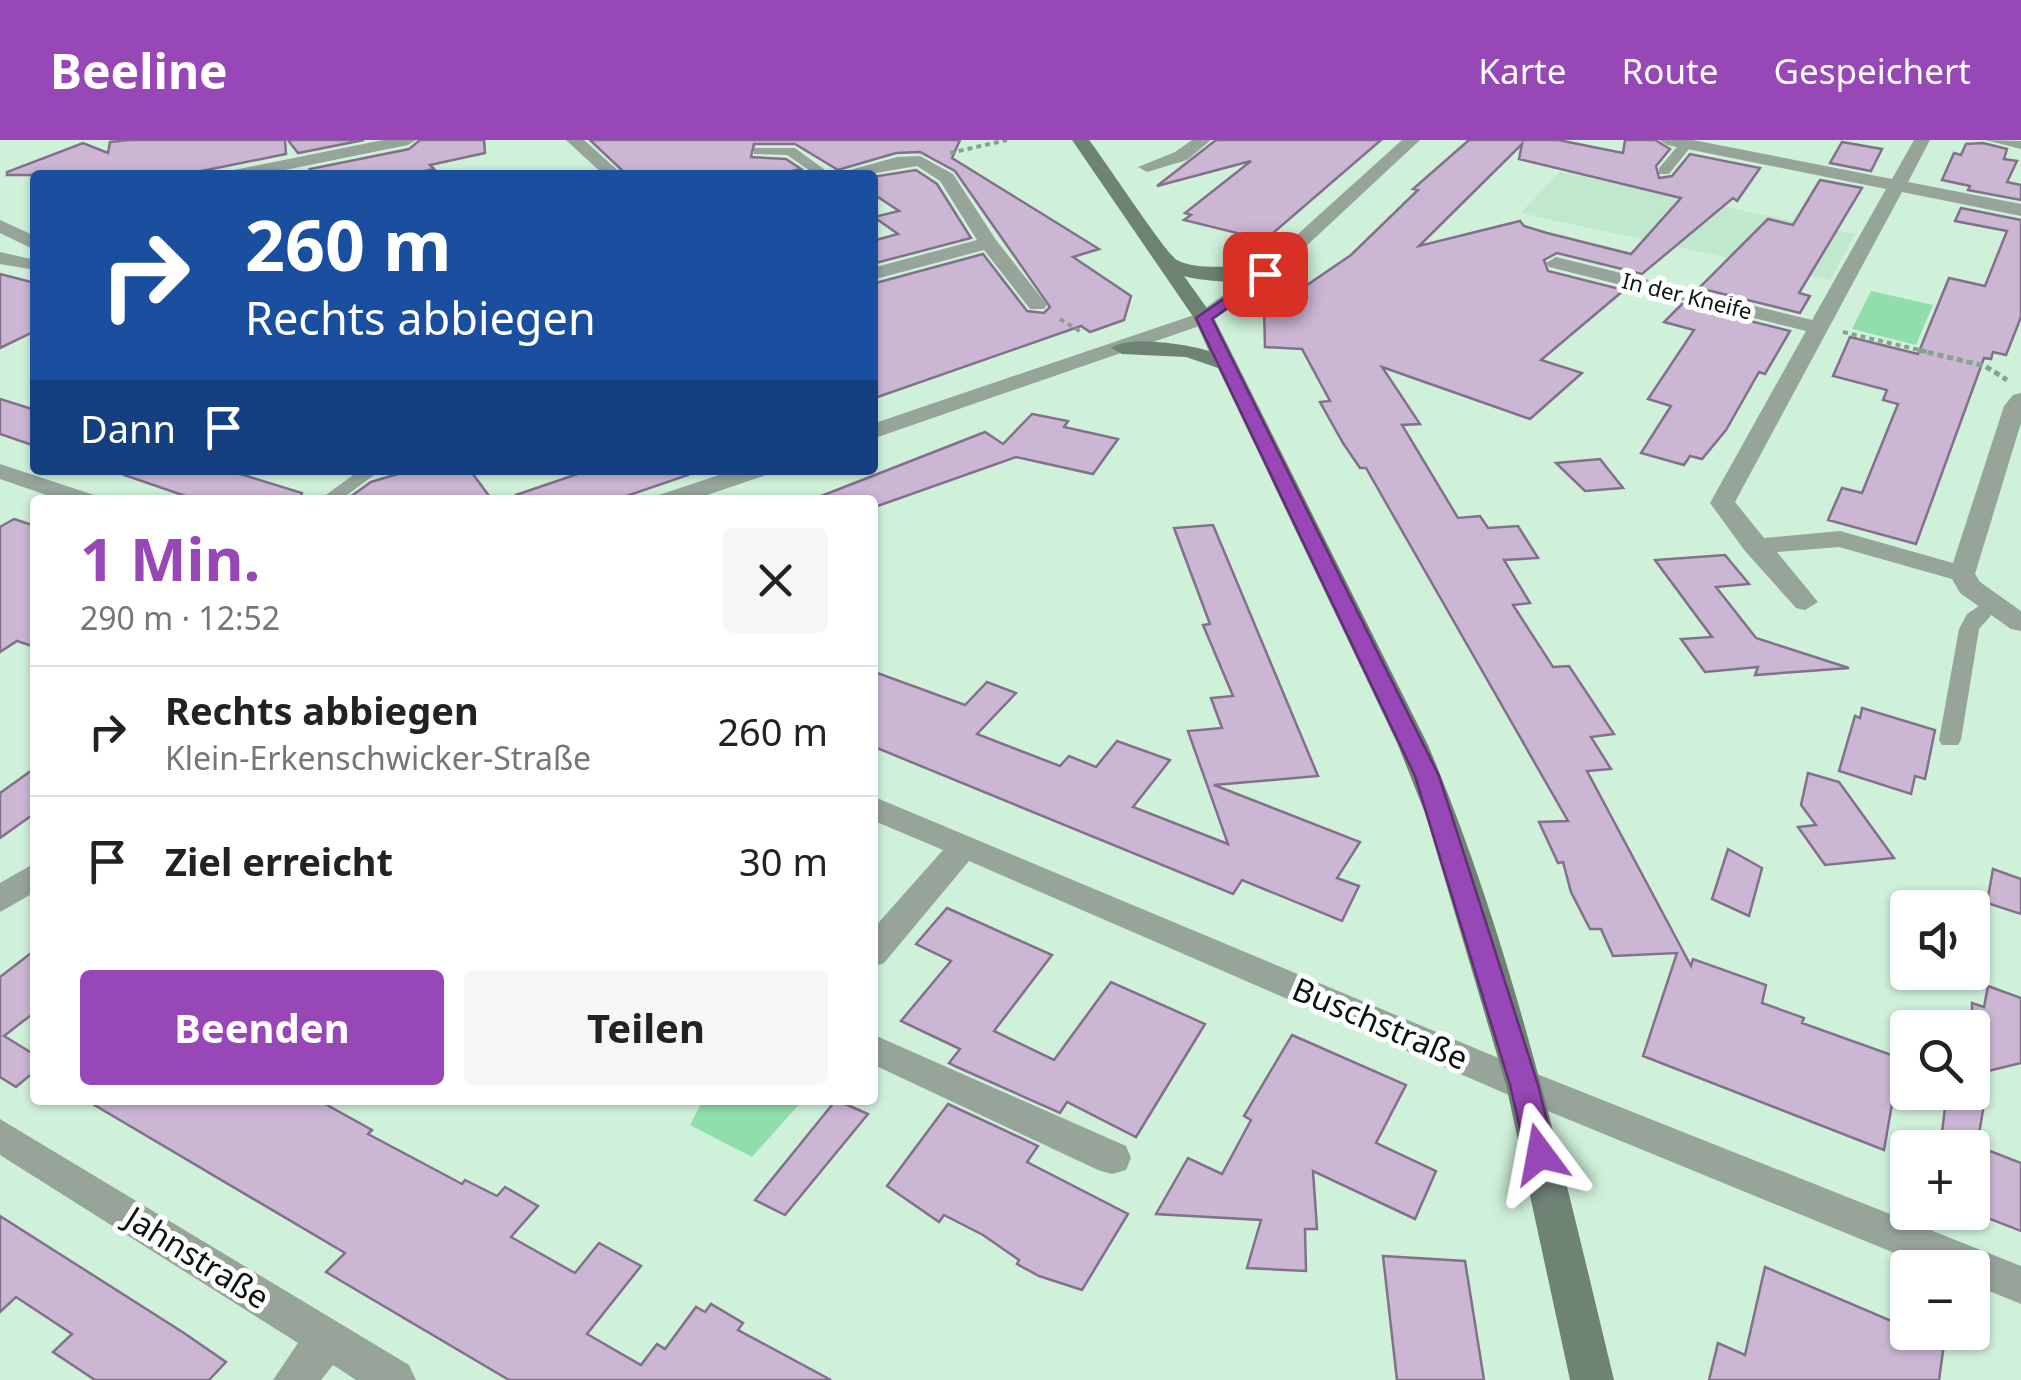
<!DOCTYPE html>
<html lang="de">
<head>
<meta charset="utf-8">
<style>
  :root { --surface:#fff; --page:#f6f6f6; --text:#222; --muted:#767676; --line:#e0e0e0; --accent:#9847b7 }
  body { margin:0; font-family:"Noto Sans",sans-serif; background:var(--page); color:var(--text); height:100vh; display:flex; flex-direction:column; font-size:38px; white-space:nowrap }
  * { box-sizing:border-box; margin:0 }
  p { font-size:32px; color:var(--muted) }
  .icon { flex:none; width:55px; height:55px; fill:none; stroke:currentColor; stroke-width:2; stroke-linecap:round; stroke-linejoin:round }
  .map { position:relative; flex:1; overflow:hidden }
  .sheet { position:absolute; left:30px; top:355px; width:848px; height:610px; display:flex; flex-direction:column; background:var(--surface); border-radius:10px; box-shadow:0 2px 8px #0004 }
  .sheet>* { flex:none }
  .top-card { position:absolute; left:30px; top:30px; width:848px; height:305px; border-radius:10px; box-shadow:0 2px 8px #0004; background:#1a4fa0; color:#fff; overflow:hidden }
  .buttons { position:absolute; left:1890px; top:750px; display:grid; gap:20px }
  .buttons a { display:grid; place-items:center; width:100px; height:100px; border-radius:10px; background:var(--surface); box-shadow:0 2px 8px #0004; font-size:50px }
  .pin { position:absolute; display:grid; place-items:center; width:85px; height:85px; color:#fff; margin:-42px; border-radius:20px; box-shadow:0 5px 15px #0006 }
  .me { position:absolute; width:110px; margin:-55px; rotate:347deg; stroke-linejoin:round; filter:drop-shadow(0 0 8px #0008) }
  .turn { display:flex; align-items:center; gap:35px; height:210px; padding:0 50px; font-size:45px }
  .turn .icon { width:130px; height:130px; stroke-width:2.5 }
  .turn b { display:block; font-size:70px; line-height:85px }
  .then { display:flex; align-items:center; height:95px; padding:0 50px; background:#0003; gap:20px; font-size:38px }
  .round { display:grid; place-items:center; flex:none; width:105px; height:105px; border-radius:10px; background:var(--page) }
  .summary { display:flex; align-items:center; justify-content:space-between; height:170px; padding:0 50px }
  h1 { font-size:60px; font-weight:700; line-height:75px; color:var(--accent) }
  .action { display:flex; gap:20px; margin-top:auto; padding:20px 50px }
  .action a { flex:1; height:115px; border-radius:10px; background:var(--accent); color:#fff; font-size:40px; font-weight:700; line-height:115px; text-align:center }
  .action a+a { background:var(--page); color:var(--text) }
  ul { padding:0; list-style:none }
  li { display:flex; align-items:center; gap:30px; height:130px; padding:0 50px; border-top:2px solid var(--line) }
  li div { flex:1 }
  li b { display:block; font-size:38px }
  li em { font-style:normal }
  header { display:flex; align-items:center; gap:60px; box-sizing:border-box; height:140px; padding:0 50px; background:var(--accent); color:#fff }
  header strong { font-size:48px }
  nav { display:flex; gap:55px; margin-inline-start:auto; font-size:35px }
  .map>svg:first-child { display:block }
  .built { fill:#bfe8cc }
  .green { fill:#90deab }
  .building { fill:#cbb7d4; stroke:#83708b; stroke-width:2.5; fill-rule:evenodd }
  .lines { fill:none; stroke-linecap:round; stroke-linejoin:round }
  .path-far1 { stroke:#88a290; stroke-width:4; stroke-dasharray:5 4; stroke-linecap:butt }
  .path { stroke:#88a290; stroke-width:5; stroke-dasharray:6 4; stroke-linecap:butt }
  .service { fill:#96a49a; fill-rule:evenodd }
  .minor { fill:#96a49a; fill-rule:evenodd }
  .tertiary { fill:#96a49a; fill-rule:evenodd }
  .secondary { fill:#6f8375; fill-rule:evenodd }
  .route { fill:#9847b7; stroke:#632e77; stroke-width:2.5 }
  .labels { text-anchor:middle; stroke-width:10; stroke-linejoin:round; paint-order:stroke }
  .far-street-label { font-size:22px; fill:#08140c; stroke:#fff }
  .near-street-label { font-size:32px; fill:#08140c; stroke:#fff }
</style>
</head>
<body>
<header>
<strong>Beeline</strong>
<nav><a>Karte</a><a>Route</a><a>Gespeichert</a></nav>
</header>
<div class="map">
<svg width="2021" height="1240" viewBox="0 0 2021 1240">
  <rect width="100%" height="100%" fill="#cff1d9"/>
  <polygon class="built" points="1560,32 1855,94 1830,140 1521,73"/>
  <g class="green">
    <polygon points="1871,151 1933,165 1916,205 1852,189"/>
    <polygon points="703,960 803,960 752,1017 690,985"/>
  </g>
  <g class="building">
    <polygon points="129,0 285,0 286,14 182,35 7,35 7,32 83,3 108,13 110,2"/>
    <polygon points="288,0 364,0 298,13"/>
    <polygon points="420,0 484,0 485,13 430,25 434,29 407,35 315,35 310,29 409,9"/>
    <polygon points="590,0 960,0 952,18 1099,109 1073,117 1131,156 1124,180 1090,192 1081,186 872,259 872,144 983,114 1027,171 1044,173 1050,167 955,31 920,12 896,13 838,30 795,4 754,4 751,17 786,19 801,29 775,35 627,35"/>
    <polygon points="1216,0 1381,0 1265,100 1184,80 1191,75 1185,73 1251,21 1157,46"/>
    <path d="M1469,0H1558L1623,13L1625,0H1655L1670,9L1656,26L1659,38L1672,36L1690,14L1760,28L1737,61L1733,58L1642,134L1557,113L1544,120L1548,131L1624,150L1541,220L1582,233L1530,279L1382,227L1420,284L1402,285L1458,378L1480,376L1488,388L1518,386L1538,418L1504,420L1530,463L1513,465L1553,527L1569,526L1614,594L1591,597L1611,629L1587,631L1691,826L1693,819L1766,845L1762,863L1804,878L1802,883L1900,918L1884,1010L1643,916L1677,813L1613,816L1601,789H1590L1571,752L1563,722L1558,723L1539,682L1568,681L1366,328H1360L1343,303L1320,262L1330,261L1302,209L1265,207L1264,166L1275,167L1351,115L1418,50L1413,49ZM1522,4L1519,19L1681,58L1631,114L1547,93L1524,86L1520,81L1419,106Z"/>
    <polygon points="1842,2 1882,9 1871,31 1830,23"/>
    <polygon points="1983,3 2007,9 2004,19 2017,21 2007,42 2021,45 2021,60 1968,50 1970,46 1942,40 1954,13 1961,15 1966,4"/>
    <polygon points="916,30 937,44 971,98 872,124 872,101 898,94 874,77 899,71 872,53 872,37"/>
    <polygon points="1820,40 1862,48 1799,153 1810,156 1800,173 1699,148 1768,79 1793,85"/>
    <polygon points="1961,68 2021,80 2021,177 2006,215 1993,212 1991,219 1984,218 1916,404 1828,380 1842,348 1862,353 1898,264 1883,260 1887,250 1833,236 1850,197 1918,214 1949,138 1985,146 2007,91 1955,81"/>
    <polygon points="0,134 35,143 35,191 0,208"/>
    <polygon points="1682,164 1790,191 1765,234 1759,232 1726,290 1702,319 1690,316 1684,325 1641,313 1671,266 1648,259 1694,190 1664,182"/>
    <polygon points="0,259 35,270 35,306 0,294"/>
    <polygon points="1032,274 1068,281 1064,287 1118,299 1093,334 1016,317 872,368 872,360 811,360 985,292 1003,304"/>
    <polygon points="1600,319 1623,348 1585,351 1556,323"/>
    <polygon points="125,330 227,330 302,353 300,360 197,360 124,335"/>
    <polygon points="411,330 470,330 492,360 346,360 371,342"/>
    <polygon points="589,330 687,330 688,335 615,360 516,360 516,355"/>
    <polygon points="14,379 35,386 35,507 17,501 0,512 0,387"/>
    <polygon points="1213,385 1318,636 1214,645 1360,702 1337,738 1359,746 1342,781 1242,740 1233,754 872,606 872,531 965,565 987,542 1016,553 977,594 1060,626 1069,616 1096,627 1117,601 1170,620 1133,667 1228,704 1188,591 1222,588 1211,558 1233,556 1203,485 1210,484 1174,388"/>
    <polygon points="1725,415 1749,444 1716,447 1756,498 1849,528 1755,535 1758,527 1705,532 1681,499 1712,497 1655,420"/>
    <polygon points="1862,568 1935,590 1925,639 1915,636 1911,654 1839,631 1855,576 1860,578"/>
    <polygon points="35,628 35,673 0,698 0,653"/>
    <polygon points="1808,633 1839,642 1894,718 1825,725 1798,687 1816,685 1801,665"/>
    <polygon points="1728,709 1762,728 1749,776 1712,759"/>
    <polygon points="1993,729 2021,739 2021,774 1987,763"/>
    <polygon points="947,768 1052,815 994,891 1054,920 1111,842 1205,884 1136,997 1067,962 1060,973 957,927 949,923 960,909 901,881 951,821 916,804"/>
    <polygon points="35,810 35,872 4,896 35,915 35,931 16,947 0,937 0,837"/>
    <polygon points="1988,846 2021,858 2021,923 1972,935 1972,863 1984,867"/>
    <polygon points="1292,895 1406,945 1376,1003 1436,1031 1415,1079 1313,1031 1317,1089 1305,1089 1306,1131 1247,1128 1261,1080 1156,1074 1188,1018 1222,1034 1251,980 1244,976"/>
    <polygon points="1947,952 1986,952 1977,1006 2021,1023 2021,1091 1972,1072 1972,1008 1940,1008"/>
    <polygon points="86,960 318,960 372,990 368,994 462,1044 465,1040 497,1056 505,1047 538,1066 511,1097 575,1133 599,1103 641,1126 587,1194 641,1225 657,1204 665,1209 696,1167 705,1172 711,1164 743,1183 738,1190 831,1240 509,1240 326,1132 345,1113"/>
    <polygon points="836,960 868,974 785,1075 755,1060"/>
    <polygon points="948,964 1038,1006 1027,1022 1128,1074 1082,1150 1039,1136 1017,1124 1019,1120 983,1095 944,1075 939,1082 887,1046"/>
    <polygon points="0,1076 184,1193 226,1222 209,1240 95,1240 53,1212 72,1194 16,1157 0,1172"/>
    <polygon points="1383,1116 1465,1121 1484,1240 1397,1240"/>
    <polygon points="1765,1127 1908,1188 1908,1192 1944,1204 1939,1240 1709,1240 1718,1203 1745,1215"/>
  </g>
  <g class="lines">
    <g class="path-far1">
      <polyline points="950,13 1007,0"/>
      <polyline points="1060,179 1083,193"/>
      <polyline points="1843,192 1928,212"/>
    </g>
    <polyline class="path" points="1918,210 1985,226 2007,240"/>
    <g class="service">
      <polygon points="1985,0 2021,1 2021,9"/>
      <polygon points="1682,1 1693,4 1669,34 1659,34 1659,28"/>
      <polygon points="754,8 795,8 832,35 816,35 787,15 754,14"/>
      <polygon points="360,330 381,330 340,360 319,360"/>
      <polygon points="1991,458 2001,464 1979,489 1961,600 1958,605 1942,605 1939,600 1959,489 1967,474"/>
    </g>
    <g class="minor">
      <polygon points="383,0 416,0 408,5 260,35 225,35 234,30"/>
      <polygon points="566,0 584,0 623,35 604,35"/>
      <polygon points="1192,0 1211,0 1187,20 1147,32 1138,27 1175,12"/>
      <polygon points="1659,0 1693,0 1892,39 1914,0 1930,0 1908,42 2021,64 2021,76 1902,52 1735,362 1764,398 1840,391 1953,423 2004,266 2013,255 2021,253 2021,283 1975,434 1980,442 2021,471 2021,491 2011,489 1960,453 1952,439 1839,407 1777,412 1818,462 1805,470 1796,468 1745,411 1710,363 1806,191 1549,127 1546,123 1556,117 1812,180 1886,49 1667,5"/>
      <polygon points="920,16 953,34 996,100 1047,165 1044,169 1030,169 984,110 872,140 872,128 977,100 940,41 917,26 864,35 832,35 897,17"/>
      <polygon points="0,80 35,96 35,110 0,93"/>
      <polygon points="0,112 35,120 35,130 0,124"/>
      <polygon points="0,324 94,355 97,360 61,360 0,339"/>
      <polygon points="872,656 1537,934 2021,1126 2021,1164 1972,1144 1972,1128 1931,1128 1511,956 969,721 884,823 872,827 872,790 943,710 872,680"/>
      <polygon points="872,894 1126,1006 1131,1018 1126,1030 1112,1034 1098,1030 872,924"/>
      <polygon points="0,979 409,1225 416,1240 356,1240 333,1225 321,1240 273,1240 298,1203 0,1015"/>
    </g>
    <g class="tertiary">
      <polygon points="1402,0 1420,0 1272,138 1211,182 872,299 872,284 1197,174 1258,130"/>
      <polygon points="734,330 770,330 766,335 692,360 656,360 659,355"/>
      <polygon points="35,723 35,752 0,772 0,743"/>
    </g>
    <path class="secondary" d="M1072,0H1089C1104,19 1166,114 1177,120C1205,135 1257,118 1275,134C1260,146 1204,142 1184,136L1214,178L1428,605C1514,808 1562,1026 1614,1240H1570L1506,945L1425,673L1398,605L1218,228L1186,217L1122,214L1111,208C1127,195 1189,204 1209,211L1194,178Z"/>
  </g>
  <polygon class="route" points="1265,130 1270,131 1270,138 1212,179 1439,636 1538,945 1555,1014 1551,1023 1540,1026 1530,1023 1526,1014 1510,945 1415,636 1196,178"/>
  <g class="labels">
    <g class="far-street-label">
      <text transform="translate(1687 156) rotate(14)" y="8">In der Kneife</text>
    </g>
    <g class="near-street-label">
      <text transform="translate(1380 884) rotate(23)" y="11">Buschstraße</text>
      <text transform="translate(197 1118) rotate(32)" y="11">Jahnstraße</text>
    </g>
  </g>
</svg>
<div class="buttons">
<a><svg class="icon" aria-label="sound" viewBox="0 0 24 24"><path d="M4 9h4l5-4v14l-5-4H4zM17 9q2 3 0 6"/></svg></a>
<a><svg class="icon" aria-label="search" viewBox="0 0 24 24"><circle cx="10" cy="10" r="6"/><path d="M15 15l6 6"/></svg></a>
<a>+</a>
<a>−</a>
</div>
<div class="pin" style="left:1265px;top:134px;background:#d93025"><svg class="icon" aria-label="arrive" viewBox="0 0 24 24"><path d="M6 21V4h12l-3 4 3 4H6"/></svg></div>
<svg class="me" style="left:1540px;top:1014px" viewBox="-20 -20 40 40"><path d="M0-17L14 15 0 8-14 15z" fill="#9847b7" stroke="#fff" stroke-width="4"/></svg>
<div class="top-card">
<div class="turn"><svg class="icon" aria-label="right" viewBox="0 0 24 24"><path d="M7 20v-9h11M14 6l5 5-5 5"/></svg><div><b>260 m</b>Rechts abbiegen</div></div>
<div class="then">Dann<svg class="icon" aria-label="arrive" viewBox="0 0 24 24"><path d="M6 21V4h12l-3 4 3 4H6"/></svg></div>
</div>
<section class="sheet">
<div class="summary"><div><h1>1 Min.</h1><p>290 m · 12:52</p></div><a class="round"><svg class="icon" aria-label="close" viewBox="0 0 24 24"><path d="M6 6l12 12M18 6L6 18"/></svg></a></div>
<ul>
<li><svg class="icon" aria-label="right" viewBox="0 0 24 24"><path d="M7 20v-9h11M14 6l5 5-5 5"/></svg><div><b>Rechts abbiegen</b><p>Klein-Erkenschwicker-Straße</p></div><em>260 m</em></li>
<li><svg class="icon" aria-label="arrive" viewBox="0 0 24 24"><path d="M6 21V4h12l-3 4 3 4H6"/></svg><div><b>Ziel erreicht</b></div><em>30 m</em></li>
</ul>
<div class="action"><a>Beenden</a><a>Teilen</a></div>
</section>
</div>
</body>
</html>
